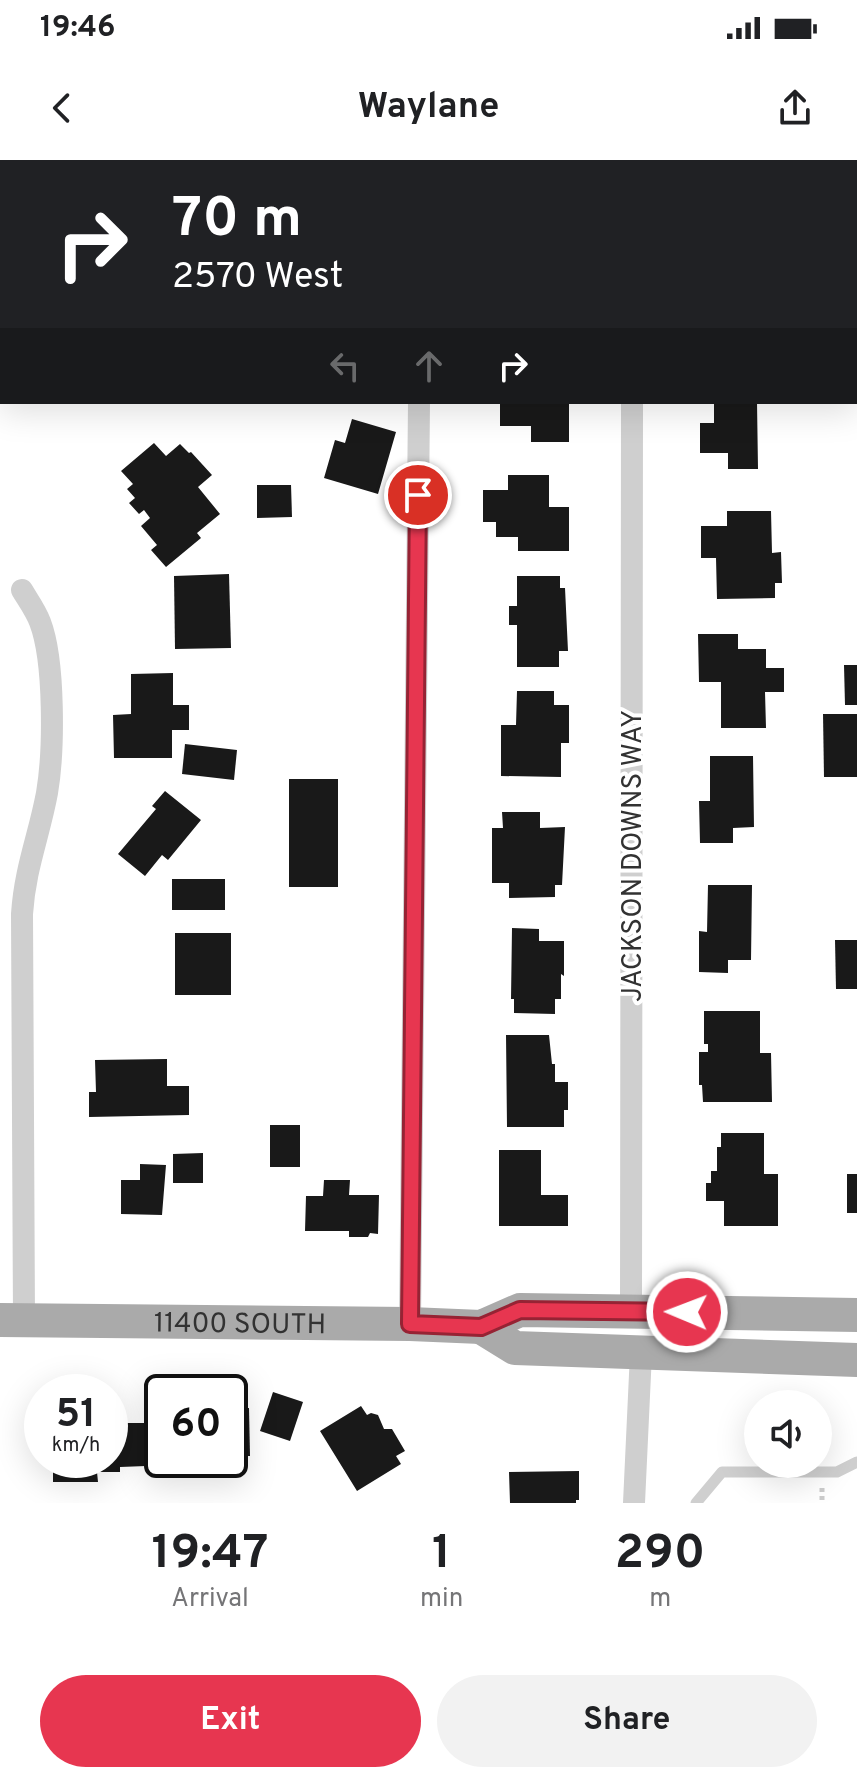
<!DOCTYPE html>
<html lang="en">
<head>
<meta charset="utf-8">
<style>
  :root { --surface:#fff; --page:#f2f2f2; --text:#202124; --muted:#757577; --accent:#e73650 }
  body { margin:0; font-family:Overpass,sans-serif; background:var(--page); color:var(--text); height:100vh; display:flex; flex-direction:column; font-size:30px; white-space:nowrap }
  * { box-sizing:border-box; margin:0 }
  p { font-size:26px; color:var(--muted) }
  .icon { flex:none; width:44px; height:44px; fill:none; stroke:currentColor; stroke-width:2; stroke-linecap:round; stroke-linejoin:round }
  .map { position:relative; height:1343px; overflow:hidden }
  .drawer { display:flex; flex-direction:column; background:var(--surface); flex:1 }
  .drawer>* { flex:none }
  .top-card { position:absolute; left:0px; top:0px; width:858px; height:244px; box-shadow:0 8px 32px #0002; background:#202124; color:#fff; overflow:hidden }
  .tools { position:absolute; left:744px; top:1230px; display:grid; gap:16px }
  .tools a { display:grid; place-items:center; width:88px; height:88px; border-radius:50%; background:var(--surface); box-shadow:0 8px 32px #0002; font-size:40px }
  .speed { position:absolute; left:24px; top:1214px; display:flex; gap:16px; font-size:40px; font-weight:700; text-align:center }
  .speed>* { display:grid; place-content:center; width:104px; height:104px; border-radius:50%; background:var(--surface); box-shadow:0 8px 32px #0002; line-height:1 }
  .speed small { font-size:20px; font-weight:400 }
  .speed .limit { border:4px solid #111; border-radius:12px; background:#fff; color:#111 }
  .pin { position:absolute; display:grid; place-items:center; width:68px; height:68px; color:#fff; margin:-34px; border:4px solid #fff; border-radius:50%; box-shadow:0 2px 8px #0007 }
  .me { position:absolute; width:88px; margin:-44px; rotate:271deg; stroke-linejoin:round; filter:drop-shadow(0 0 6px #0008) }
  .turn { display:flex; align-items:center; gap:28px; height:168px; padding:0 40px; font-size:36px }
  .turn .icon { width:104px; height:104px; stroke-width:2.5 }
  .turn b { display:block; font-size:56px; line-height:68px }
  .lanes { display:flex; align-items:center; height:76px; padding:0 40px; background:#0003; justify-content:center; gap:40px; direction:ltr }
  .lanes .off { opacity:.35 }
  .eta { display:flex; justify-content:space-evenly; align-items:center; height:136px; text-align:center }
  .eta b { font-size:48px; font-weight:700; line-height:56px }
  .primary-button { display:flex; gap:16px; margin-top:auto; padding:16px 40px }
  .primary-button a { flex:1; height:92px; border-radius:48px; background:var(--accent); color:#fff; font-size:32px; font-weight:700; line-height:92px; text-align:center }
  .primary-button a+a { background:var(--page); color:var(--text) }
  .status { display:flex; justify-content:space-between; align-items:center; height:56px; padding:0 40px; background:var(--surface); direction:ltr }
  .status svg { height:22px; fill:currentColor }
  header { display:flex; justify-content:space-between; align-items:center; height:104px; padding:0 40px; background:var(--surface); font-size:36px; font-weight:700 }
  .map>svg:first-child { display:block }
  .building { fill:#191919 }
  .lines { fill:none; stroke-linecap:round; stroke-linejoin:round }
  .path { stroke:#ccc; stroke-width:5; stroke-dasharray:4 4; stroke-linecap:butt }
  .service { stroke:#cfcfcf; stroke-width:11 }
  .minor { stroke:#cfcfcf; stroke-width:22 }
  .primary { stroke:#aaa; stroke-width:34 }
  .route-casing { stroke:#962334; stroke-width:20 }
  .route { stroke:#e73650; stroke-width:14 }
  .labels { text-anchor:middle; stroke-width:8; stroke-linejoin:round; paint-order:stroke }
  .street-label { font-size:28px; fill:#323232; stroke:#fff }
</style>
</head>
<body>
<div class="status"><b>19:46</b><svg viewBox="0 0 49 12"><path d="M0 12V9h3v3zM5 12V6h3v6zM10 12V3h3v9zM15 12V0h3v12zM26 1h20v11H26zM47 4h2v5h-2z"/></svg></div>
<header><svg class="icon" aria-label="back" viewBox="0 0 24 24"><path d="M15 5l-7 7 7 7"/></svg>Waylane<svg class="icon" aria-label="share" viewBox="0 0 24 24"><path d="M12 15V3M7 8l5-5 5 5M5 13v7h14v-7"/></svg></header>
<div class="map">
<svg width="857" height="1343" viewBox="0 0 857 1343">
  <rect width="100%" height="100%" fill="#fff"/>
  <g class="building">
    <polygon points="500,242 569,242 569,282 531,282 531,266 500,266"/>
    <polygon points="714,242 757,242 758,309 728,309 728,293 700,293 700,263 714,263"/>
    <polygon points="352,259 396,272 378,334 324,318 335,280 345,283"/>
    <polygon points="154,283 166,296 180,284 189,293 191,292 212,315 198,327 220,354 197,373 201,378 166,407 151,390 157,385 141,366 150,358 144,350 139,354 129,343 135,338 127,329 133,324 121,311"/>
    <polygon points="508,315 549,315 549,347 569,347 569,391 518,391 518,377 496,377 496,362 483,362 483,330 508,330"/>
    <polygon points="257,325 291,325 292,357 257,358"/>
    <polygon points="727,351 771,351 772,393 781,392 782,423 775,423 775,438 717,439 716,398 701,398 701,366 727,366"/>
    <polygon points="229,414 231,488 175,489 174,416"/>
    <polygon points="517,416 560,416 560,428 565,428 568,491 559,491 559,507 517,507 517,465 509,465 509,446 517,446"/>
    <polygon points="698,474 738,474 738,489 766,489 766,508 784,508 784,532 765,532 766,568 721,568 721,522 699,522"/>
    <polygon points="844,505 857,505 857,545 845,545"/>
    <polygon points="173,513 173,545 189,545 189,570 172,570 172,598 114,598 113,555 131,554 131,514"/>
    <polygon points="517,531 554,531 554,545 569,545 569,583 561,583 561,617 501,616 501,565 516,565"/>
    <polygon points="823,554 857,554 857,617 824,617"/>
    <polygon points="185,584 237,590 234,620 182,614"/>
    <polygon points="710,596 753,596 754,667 733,668 733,683 700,683 699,641 710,641"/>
    <rect x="289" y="619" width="49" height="108"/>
    <polygon points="165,631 201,660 168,700 162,695 145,716 118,694 156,649 152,646"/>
    <polygon points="502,652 540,652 540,668 565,667 562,725 555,725 555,737 509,738 509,723 492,723 492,668 503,668"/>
    <rect x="172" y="719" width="53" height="31"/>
    <polygon points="708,725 752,725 751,800 728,800 728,813 699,812 699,771 707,772"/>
    <polygon points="512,768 539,769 539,781 564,781 564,816 561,814 561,839 555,839 555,854 514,853 514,839 511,839"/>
    <rect x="175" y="773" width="56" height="62"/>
    <polygon points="835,780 857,780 857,829 836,829"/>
    <polygon points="704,851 760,851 760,893 771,893 772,942 703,942 702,925 699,925 699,892 708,892 708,884 704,884"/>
    <polygon points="506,875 549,875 552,904 555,904 555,922 568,922 568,950 564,950 564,967 507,967"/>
    <polygon points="167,899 167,926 189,926 189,955 89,957 89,932 96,932 95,900"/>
    <rect x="270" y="965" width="30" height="42"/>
    <polygon points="721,973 764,973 764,1014 778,1014 778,1066 724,1066 724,1041 706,1041 706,1023 711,1023 711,1011 717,1011 717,987 721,987"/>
    <polygon points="499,990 541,990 541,1035 568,1035 568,1066 499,1066"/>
    <polygon points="203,993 203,1023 173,1023 173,994"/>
    <polygon points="140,1004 166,1005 162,1055 121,1054 121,1020 140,1020"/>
    <rect x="847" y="1014" width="10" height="39"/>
    <polygon points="324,1020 350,1020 349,1035 379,1035 378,1074 370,1073 368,1077 349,1077 349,1071 305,1071 306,1036 323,1036"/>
    <polygon points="273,1232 303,1242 290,1281 260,1271"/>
    <polygon points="361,1246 367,1255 371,1253 378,1255 384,1269 392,1269 405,1291 396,1296 401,1304 357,1331 320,1271"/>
    <polygon points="249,1248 250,1296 230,1296 230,1249"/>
    <polygon points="110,1263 145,1263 146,1306 120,1307 120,1312 97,1312 98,1322 53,1322 53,1300 110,1300"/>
    <polygon points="579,1311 579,1340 576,1340 576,1343 510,1343 509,1312"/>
  </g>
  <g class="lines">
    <polyline class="path" points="822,1328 822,1343"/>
    <polyline class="service" points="696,1343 722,1312 837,1312 857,1302"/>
    <g class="minor">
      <polyline points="421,2 421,0"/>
      <polyline points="632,2 632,0"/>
      <path d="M22,430C28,440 36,451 40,462C55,501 54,592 47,633C39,676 25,708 22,754L24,1160"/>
      <polyline points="631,1150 632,242"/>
      <polyline points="410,1164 419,242"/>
      <polyline points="634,1343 641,1193"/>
    </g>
    <g class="primary">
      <path id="s1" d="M0,1160L410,1164L481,1167L520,1150L857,1155"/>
      <polyline points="481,1167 515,1188 857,1200"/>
    </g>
  </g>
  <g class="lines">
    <g class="route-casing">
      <polyline id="route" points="418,335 410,1164 481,1167 520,1150 687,1152"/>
    </g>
    <use href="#route" class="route"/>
  </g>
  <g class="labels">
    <g class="street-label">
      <text transform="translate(631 696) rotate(-90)" y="10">JACKSON DOWNS WAY</text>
      <text dy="10" stroke="none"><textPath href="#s1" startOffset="240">11400 SOUTH</textPath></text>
    </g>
  </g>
</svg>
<div class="tools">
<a><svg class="icon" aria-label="sound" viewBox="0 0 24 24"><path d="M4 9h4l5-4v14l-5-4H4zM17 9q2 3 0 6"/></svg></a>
</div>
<div class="speed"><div>51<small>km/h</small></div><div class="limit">60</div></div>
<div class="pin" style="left:418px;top:335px;background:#d93025"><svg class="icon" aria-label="arrive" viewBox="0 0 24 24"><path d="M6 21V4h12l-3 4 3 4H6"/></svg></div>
<svg class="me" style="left:687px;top:1152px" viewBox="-20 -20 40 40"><circle r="17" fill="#e73650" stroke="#fff" stroke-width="3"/><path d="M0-11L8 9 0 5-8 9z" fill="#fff"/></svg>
<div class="top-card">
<div class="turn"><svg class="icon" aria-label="right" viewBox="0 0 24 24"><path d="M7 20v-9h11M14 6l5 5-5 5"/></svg><div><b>70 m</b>2570 West</div></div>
<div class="lanes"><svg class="icon off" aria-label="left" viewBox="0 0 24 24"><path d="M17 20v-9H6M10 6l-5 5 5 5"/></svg><svg class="icon off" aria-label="ahead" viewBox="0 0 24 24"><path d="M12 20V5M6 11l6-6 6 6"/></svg><svg class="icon" aria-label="right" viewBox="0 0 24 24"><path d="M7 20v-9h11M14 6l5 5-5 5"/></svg></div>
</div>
</div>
<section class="drawer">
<div class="eta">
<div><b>19:47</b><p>Arrival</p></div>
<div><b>1</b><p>min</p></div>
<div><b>290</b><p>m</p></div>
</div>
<div class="primary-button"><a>Exit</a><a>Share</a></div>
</section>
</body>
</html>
